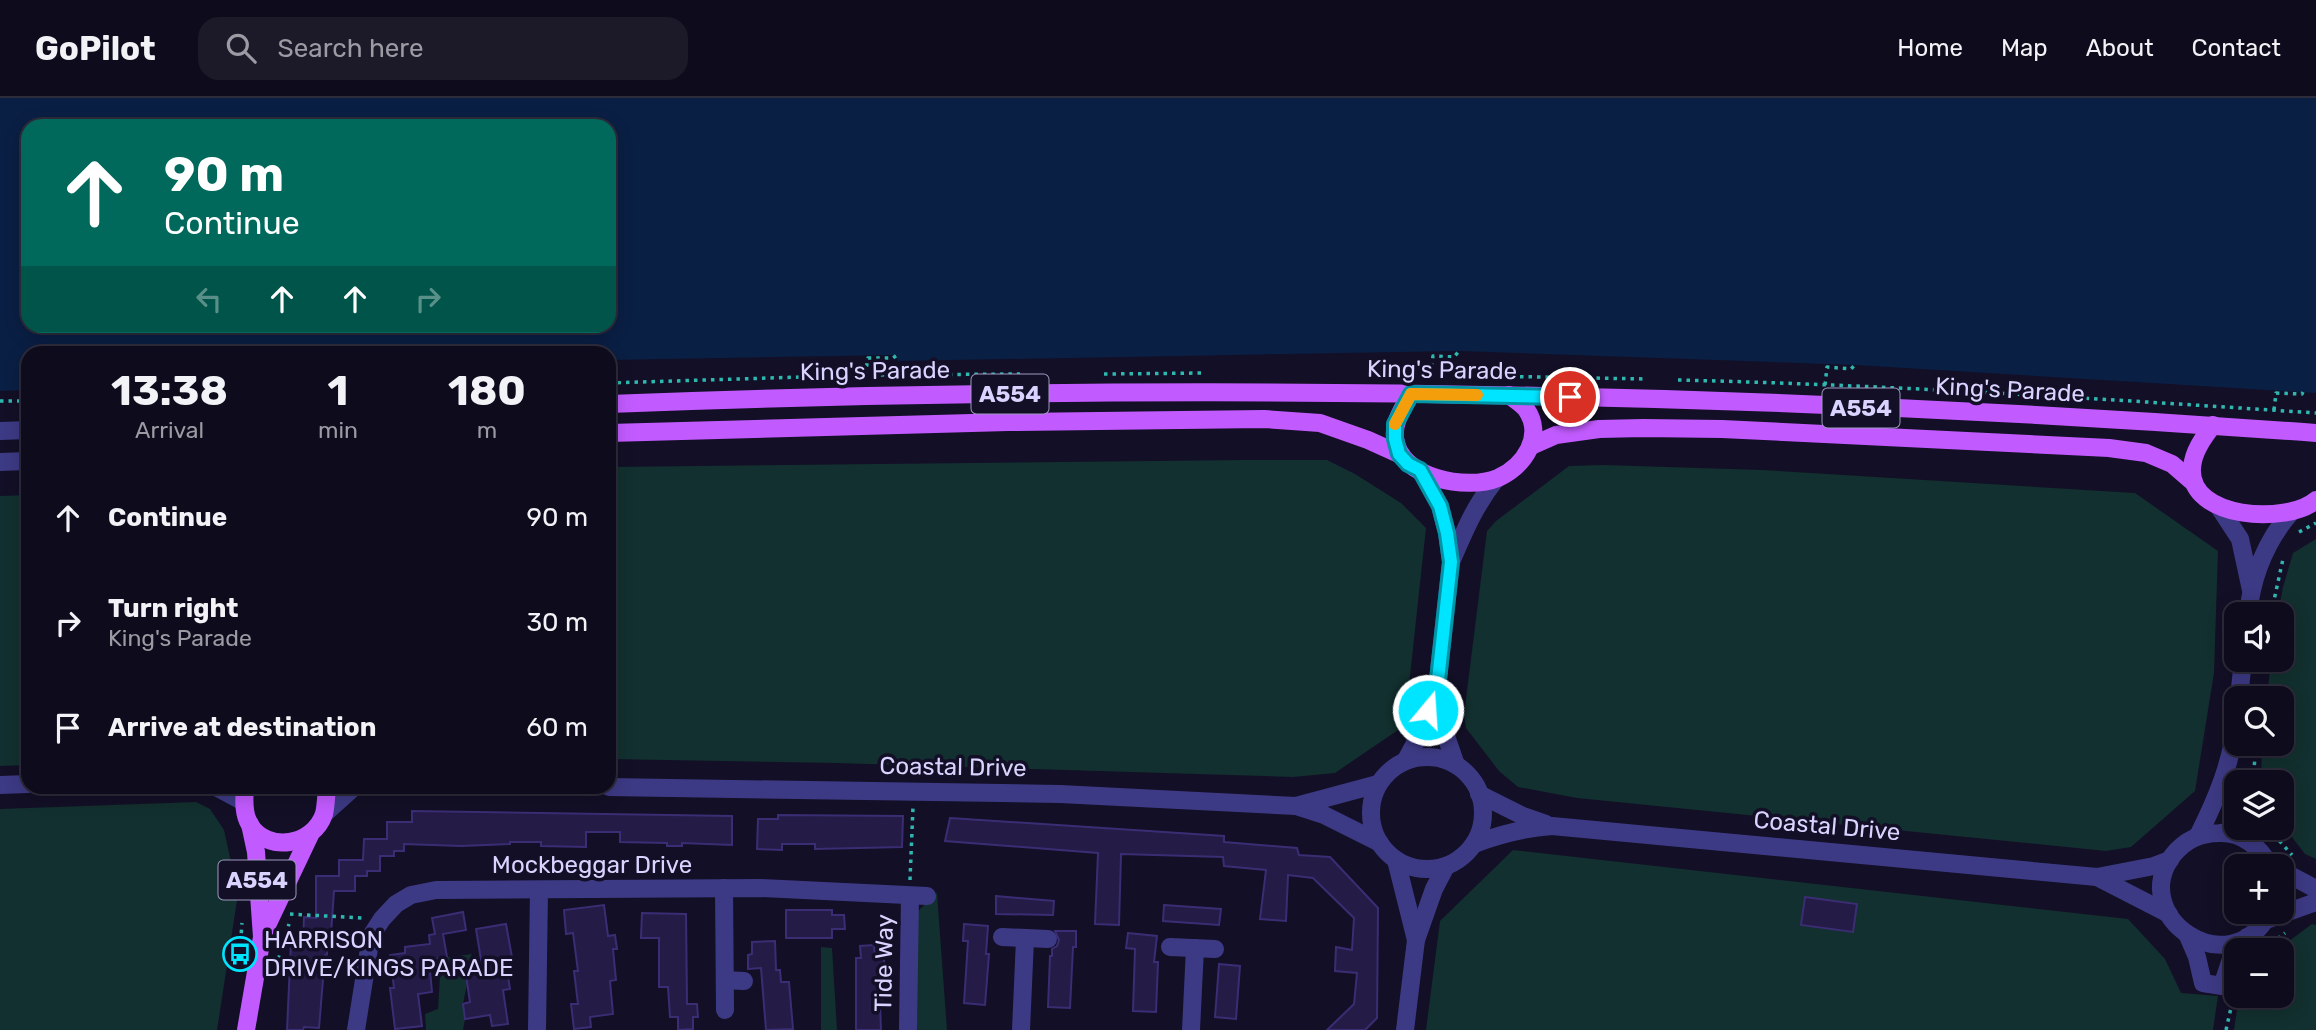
<!DOCTYPE html>
<html lang="en">
<head>
<meta charset="utf-8">
<style>
  :root { --surface:#0e0b1c; --page:#1c1929; --text:#f1f3f6; --muted:#9b9ba3; --line:#2e2b3b }
  body { margin:0; font-family:Rubik,sans-serif; background:var(--page); color:var(--text); height:100vh; display:flex; flex-direction:column; font-size:26px; white-space:nowrap }
  * { box-sizing:border-box; margin:0 }
  p { font-size:23px; color:var(--muted) }
  .icon { flex:none; width:38px; height:38px; fill:none; stroke:currentColor; stroke-width:2; stroke-linecap:round; stroke-linejoin:round }
  .map { position:relative; flex:1; overflow:hidden }
  .panel { position:absolute; left:21px; top:248px; width:595px; height:448px; display:flex; flex-direction:column; background:var(--surface); border-radius:21px; box-shadow:0 4px 18px #0003,0 0 0 2px var(--line) }
  .panel>* { flex:none }
  .banner { position:absolute; left:21px; top:21px; width:595px; height:214px; border-radius:21px; box-shadow:0 4px 18px #0003,0 0 0 2px var(--line); background:#00695c; color:#fff; overflow:hidden }
  .fabs { position:absolute; left:2224px; top:504px; display:grid; gap:14px }
  .fabs a { display:grid; place-items:center; width:70px; height:70px; border-radius:14px; background:var(--surface); box-shadow:0 4px 18px #0003,0 0 0 2px var(--line); font-size:35px }
  .pin { position:absolute; display:grid; place-items:center; width:60px; height:60px; color:#fff; margin:-30px; border:4px solid #fff; border-radius:50%; box-shadow:0 2px 7px #0007 }
  .me { position:absolute; width:77px; margin:-38px; rotate:18deg; stroke-linejoin:round; filter:drop-shadow(0 0 5px #0008) }
  .turn { display:flex; align-items:center; gap:24px; height:147px; padding:0 28px; font-size:32px }
  .turn .icon { width:91px; height:91px; stroke-width:2.5 }
  .turn b { display:block; font-size:49px; line-height:60px }
  .lanes { display:flex; align-items:center; height:66px; padding:0 28px; background:#0003; justify-content:center; gap:35px; direction:ltr }
  .lanes .off { opacity:.35 }
  .eta { display:flex; justify-content:space-evenly; align-items:center; height:119px; text-align:center }
  .eta b { font-size:42px; font-weight:700; line-height:49px }
  ul { padding:0; list-style:none }
  li { display:flex; align-items:center; gap:21px; height:105px; padding:0 28px }
  li div { flex:1 }
  li b { display:block; font-size:26px }
  li em { font-style:normal }
  header { display:flex; align-items:center; gap:42px; box-sizing:border-box; height:98px; padding:0 35px; background:var(--surface); border-bottom:2px solid var(--line) }
  header strong { font-size:33px }
  nav { display:flex; gap:38px; margin-inline-start:auto; font-size:24px }
  .search { width:490px; height:63px; background:var(--page); display:flex; align-items:center; gap:18px; box-sizing:border-box; padding:0 24px; border-radius:21px; color:var(--muted); font-size:26px }
  .map>svg:first-child { display:block }
  .green { fill:#12302f }
  .water { fill:#0a1f44; fill-rule:evenodd }
  .building { fill:#241b47; stroke:#3b2d73; stroke-width:2 }
  .lines { fill:none; stroke-linecap:round; stroke-linejoin:round }
  .path { stroke:#2fb8b0; stroke-width:3.5; stroke-dasharray:3.5 5; stroke-linecap:butt }
  .minor { stroke:#3d3a85; stroke-width:18 }
  .tertiary { stroke:#3d3a85; stroke-width:18 }
  .primary { stroke:#c25bff; stroke-width:18 }
  .route-casing { stroke:#0095a6; stroke-width:18 }
  .route { stroke:#00e5ff; stroke-width:12 }
  .slow { stroke:#f59e0b; stroke-width:12 }
  .labels { text-anchor:middle; stroke-width:7; stroke-linejoin:round; paint-order:stroke }
  .shield { fill:#130f26; stroke:#9e99be; stroke-width:2 }
  .shield-label { font-size:23px; font-weight:bold; fill:#d9d4ff }
  .street-label { font-size:24px; fill:#d9d4ff; stroke:#130f26 }
  .poi-label { font-size:24px; fill:#d9d4ff; stroke:#130f26; text-anchor:start }
</style>
</head>
<body>
<header>
<strong>GoPilot</strong>
<div class="search"><svg class="icon" aria-label="search" viewBox="0 0 24 24"><circle cx="10" cy="10" r="6"/><path d="M15 15l6 6"/></svg>Search here</div>
<nav><a>Home</a><a>Map</a><a>About</a><a>Contact</a></nav>
</header>
<div class="map">
<svg width="2316" height="932" viewBox="0 0 2316 932">
  <rect width="100%" height="100%" fill="#130f26"/>
  <g class="green">
    <polygon points="1245,362 1327,362 1355,376 1401,405 1426,430 1409,587 1398,632 1335,675 1293,679 836,665 609,661 609,369"/>
    <polygon points="1603,367 1762,372 2135,395 2218,453 2214,575 2195,693 2131,749 2106,753 1577,700 1518,689 1499,673 1466,630 1464,617 1487,433 1496,423 1569,368"/>
    <polygon points="28,397 28,667 0,668 0,398"/>
    <polygon points="2316,441 2316,761 2305,756 2282,726 2282,684 2261,684 2262,646 2282,646 2282,600 2267,600 2271,562 2282,562 2282,516 2278,516 2283,489 2293,455"/>
    <polygon points="196,704 210,711 224,732 238,796 217,932 0,932 0,711"/>
    <polygon points="1513,752 2128,821 2165,861 2181,895 2218,898 2213,932 1426,932 1440,823"/>
    <polygon points="937,795 947,932 917,932 917,814"/>
    <polygon points="2312,826 2316,827 2316,932 2234,932 2239,898 2282,898 2282,852 2277,852"/>
    <polygon points="821,849 832,850 837,932 821,932"/>
    <polygon points="472,856 465,871 467,886 463,906 465,921 463,932 426,932 425,916 438,911 441,860"/>
  </g>
  <path class="water" d="M0,0H2316V295L1855,267L1459,253L898,263L896,257L609,262V256H28V292L0,293ZM28,28H609V228H28Z"/>
  <g class="building">
    <polygon points="412,713 732,718 732,747 682,745 682,748 667,748 667,745 620,744 620,734 586,734 586,749 541,748 541,744 510,744 510,746 461,748 404,746 404,753 394,753 394,758 380,758 380,773 367,773 367,778 355,778 355,793 334,793 331,836 328,836 327,857 325,857 319,930 304,929 303,932 287,932 291,844 303,845 304,819 316,820 316,778 339,778 339,762 363,762 364,741 387,741 387,724 412,724"/>
    <polygon points="778,717 903,718 902,749 815,751 815,746 782,746 782,752 757,751 758,721 778,721"/>
    <polygon points="950,720 1224,738 1224,744 1297,750 1299,757 1330,759 1378,810 1377,920 1365,932 1327,932 1354,906 1357,875 1335,873 1336,849 1352,852 1354,820 1313,780 1288,777 1286,823 1260,821 1266,772 1224,768 1223,759 1121,756 1119,827 1095,826 1098,755 945,743"/>
    <polygon points="996,798 1054,803 1053,817 996,816"/>
    <polygon points="1805,799 1857,806 1853,834 1801,827"/>
    <polygon points="604,807 608,838 615,837 617,851 613,851 616,882 610,883 613,916 590,919 591,929 574,931 571,906 578,906 574,873 578,873 573,835 566,836 564,812"/>
    <polygon points="1164,807 1221,811 1219,827 1163,823"/>
    <polygon points="786,812 832,812 832,817 844,817 845,831 832,831 832,840 786,840"/>
    <polygon points="463,814 466,832 443,836 447,859 429,862 432,894 418,896 422,928 395,931 390,890 394,890 390,857 405,855 405,849 430,846 429,837 435,836 432,820"/>
    <polygon points="642,815 686,816 687,906 697,906 698,919 693,919 693,931 678,932 678,919 670,919 668,889 659,889 659,840 641,840"/>
    <polygon points="506,826 513,865 506,866 510,891 503,892 508,926 492,928 490,917 465,921 463,906 470,904 465,871 482,868 476,831"/>
    <polygon points="964,826 988,828 986,856 989,856 985,907 964,905 968,843 963,843"/>
    <polygon points="1055,833 1076,833 1076,849 1073,849 1070,910 1048,909 1050,858 1052,858 1052,851 1057,848 1059,842"/>
    <polygon points="1128,835 1157,838 1154,864 1158,864 1156,914 1133,913 1135,851 1126,850"/>
    <polygon points="775,843 776,872 780,872 781,884 789,884 793,931 766,932 761,870 748,871 748,857 752,856 752,844"/>
    <polygon points="874,847 875,860 884,859 884,873 881,873 883,905 880,906 881,932 856,932 856,860 861,860 860,848"/>
    <polygon points="1219,866 1240,868 1236,921 1215,919"/>
  </g>
  <g class="lines">
    <g class="path">
      <polyline points="1104,276 1205,275"/>
      <polyline points="865,277 868,260 893,260 897,257"/>
      <polyline points="1430,277 1433,258 1454,259 1459,253"/>
      <polyline points="1486,278 1646,281"/>
      <path d="M1678,282C1891,287 2104,301 2316,315"/>
      <polyline points="609,285 865,277 1020,276"/>
      <polyline points="1825,287 1827,269 1851,271 1855,267"/>
      <polyline points="0,303 28,303"/>
      <polyline points="2274,312 2276,295 2302,296 2303,294"/>
      <polyline points="2299,434 2316,425"/>
      <polyline points="2271,516 2283,461"/>
      <polyline points="2261,573 2263,562"/>
      <polyline points="2259,600 2259,592"/>
      <polyline points="2253,684 2256,646"/>
      <polyline points="2268,730 2292,757"/>
      <polyline points="910,782 913,709"/>
      <polyline points="290,816 362,820"/>
      <polyline points="2264,851 2285,835"/>
      <polyline points="240,852 242,825"/>
      <polyline points="276,869 289,826"/>
      <polyline points="2226,932 2233,901"/>
    </g>
    <g class="minor">
      <polyline points="0,333 28,332"/>
      <polyline points="0,364 28,363"/>
      <polyline points="0,687 28,686"/>
      <polyline points="218,690 244,704"/>
      <polyline points="1396,762 1416,842"/>
      <polyline points="724,790 725,912"/>
      <polyline points="2188,838 2197,859 2203,885 2222,888 2232,858 2247,839"/>
      <polyline points="1002,839 1048,841"/>
      <polyline points="1170,849 1215,851"/>
      <polyline points="725,882 744,883"/>
      <polyline points="356,932 371,838 382,821 396,806 411,797 436,792 760,790 927,798"/>
      <polyline points="537,932 539,792"/>
      <polyline points="908,932 910,798"/>
      <polyline points="1021,932 1025,841"/>
      <polyline points="1191,932 1195,850"/>
      <polyline points="1405,932 1416,842 1434,791 1446,768"/>
    </g>
    <g class="tertiary">
      <polyline points="1420,372 1440,408 1447,435 1451,464 1438,581 1447,641 1456,667"/>
      <polyline points="2219,409 2240,441 2251,492"/>
      <path d="M1451,464C1465,432 1474,409 1496,381"/>
      <path d="M2248,516C2252,479 2266,443 2291,414"/>
      <polyline points="2239,600 2243,562"/>
      <circle cx="1427" cy="715" r="56"/>
      <polyline points="1406,662 1420,636 1436,588"/>
      <polyline points="609,689 1060,696 1296,708 1324,717 1380,745"/>
      <polyline points="1479,696 1523,718 1546,726"/>
      <polyline points="1296,708 1378,686"/>
      <polyline points="324,716 353,690"/>
      <path d="M2198,738C2217,700 2232,664 2236,622"/>
      <path d="M1474,746C1500,736 1524,730 1552,728L2097,779L2154,768L2170,762"/>
      <polyline points="2282,773 2316,791"/>
      <polyline points="2097,779 2169,816"/>
      <path d="M2270,814C2230,890 2126,818 2173,757C2185,742 2200,735 2219,735C2242,734 2260,749 2270,768"/>
      <polyline points="2266,822 2316,804"/>
    </g>
    <g class="primary">
      <path d="M1411,296C1403,310 1393,324 1395,340C1399,380 1467,393 1498,380C1524,368 1545,338 1526,311C1522,306 1514,301 1509,297"/>
      <path d="M609,306C1178,284 1748,293 2316,335"/>
      <path d="M2213,327C2203,340 2193,354 2192,370C2188,421 2287,427 2316,402"/>
      <polyline points="609,335 1008,324 1264,321 1320,325 1368,342 1399,356"/>
      <polyline points="1531,348 1556,337 1599,331 1643,330 1722,331 2109,350 2146,355 2172,366 2194,385"/>
      <path d="M245,690C244,701 243,716 250,727C268,755 313,748 324,716C326,708 326,698 327,690"/>
      <polyline points="262,838 310,737"/>
      <polyline points="246,932 262,839 256,754 250,726"/>
    </g>
  </g>
  <g class="lines">
    <g class="route-casing">
      <polyline id="route" points="1428,612 1438,582 1451,464 1447,435 1440,408 1420,372 1408,366 1399,356 1395,341 1395,326 1411,296 1570,299"/>
    </g>
    <use href="#route" class="route"/>
    <polyline class="slow" points="1395,326 1411,296 1477,297"/>
  </g>
  <defs>
    <g id="bus-ring" transform="scale(1.75)"><circle r="9.5" fill="#130f26" stroke="#00e5ff" stroke-width="1.5"/><path d="M-5-6H5V4H4V6H2V4H-2V6H-4V4H-5ZM-3.5-4V0h7V-4ZM-3.5 1.2v1.5H-2V1.2ZM2 1.2v1.5H3.5V1.2Z" fill="#00e5ff"/></g>
  </defs>
  <g fill-rule="evenodd">
    <use href="#bus-ring" x="240" y="856"/>
  </g>
  <g class="labels">
    <g class="shield">
      <rect x="971.5" y="276.5" width="77" height="39" rx="5"/>
      <rect x="1822.5" y="290.5" width="77" height="39" rx="5"/>
      <rect x="218.5" y="762.5" width="77" height="39" rx="5"/>
    </g>
    <g class="shield-label">
      <text x="1010" y="304">A554</text>
      <text x="1861" y="318">A554</text>
      <text x="257" y="790">A554</text>
    </g>
    <g class="street-label">
      <text transform="translate(1442 272) rotate(1)" y="8">King's Parade</text>
      <text transform="translate(875 273) rotate(-1)" y="8">King's Parade</text>
      <text transform="translate(2010 292) rotate(3)" y="8">King's Parade</text>
      <text transform="translate(953 669) rotate(1)" y="8">Coastal Drive</text>
      <text transform="translate(1827 728) rotate(5)" y="8">Coastal Drive</text>
      <text x="592" y="775">Mockbeggar Drive</text>
      <text transform="translate(884 865) rotate(-89)" y="8">Tide Way</text>
    </g>
    <g class="poi-label">
      <text x="264" y="850">HARRISON<tspan x="264" dy="28">DRIVE/KINGS PARADE</tspan></text>
    </g>
  </g>
</svg>
<div class="fabs">
<a><svg class="icon" aria-label="sound" viewBox="0 0 24 24"><path d="M4 9h4l5-4v14l-5-4H4zM17 9q2 3 0 6"/></svg></a>
<a><svg class="icon" aria-label="search" viewBox="0 0 24 24"><circle cx="10" cy="10" r="6"/><path d="M15 15l6 6"/></svg></a>
<a><svg class="icon" aria-label="layers" viewBox="0 0 24 24"><path d="M12 4l9 5-9 5-9-5zM3 14l9 5 9-5"/></svg></a>
<a>+</a>
<a>−</a>
</div>
<div class="pin" style="left:1570px;top:299px;background:#d93025"><svg class="icon" aria-label="arrive" viewBox="0 0 24 24"><path d="M6 21V4h12l-3 4 3 4H6"/></svg></div>
<svg class="me" style="left:1428px;top:612px" viewBox="-20 -20 40 40"><circle r="17" fill="#00e5ff" stroke="#fff" stroke-width="3"/><path d="M0-11L8 9 0 5-8 9z" fill="#fff"/></svg>
<div class="banner">
<div class="turn"><svg class="icon" aria-label="ahead" viewBox="0 0 24 24"><path d="M12 20V5M6 11l6-6 6 6"/></svg><div><b>90 m</b>Continue</div></div>
<div class="lanes"><svg class="icon off" aria-label="left" viewBox="0 0 24 24"><path d="M17 20v-9H6M10 6l-5 5 5 5"/></svg><svg class="icon" aria-label="ahead" viewBox="0 0 24 24"><path d="M12 20V5M6 11l6-6 6 6"/></svg><svg class="icon" aria-label="ahead" viewBox="0 0 24 24"><path d="M12 20V5M6 11l6-6 6 6"/></svg><svg class="icon off" aria-label="right" viewBox="0 0 24 24"><path d="M7 20v-9h11M14 6l5 5-5 5"/></svg></div>
</div>
<section class="panel">
<div class="eta">
<div><b>13:38</b><p>Arrival</p></div>
<div><b>1</b><p>min</p></div>
<div><b>180</b><p>m</p></div>
</div>
<ul>
<li><svg class="icon" aria-label="ahead" viewBox="0 0 24 24"><path d="M12 20V5M6 11l6-6 6 6"/></svg><div><b>Continue</b></div><em>90 m</em></li>
<li><svg class="icon" aria-label="right" viewBox="0 0 24 24"><path d="M7 20v-9h11M14 6l5 5-5 5"/></svg><div><b>Turn right</b><p>King's Parade</p></div><em>30 m</em></li>
<li><svg class="icon" aria-label="arrive" viewBox="0 0 24 24"><path d="M6 21V4h12l-3 4 3 4H6"/></svg><div><b>Arrive at destination</b></div><em>60 m</em></li>
</ul>
</section>
</div>
</body>
</html>
